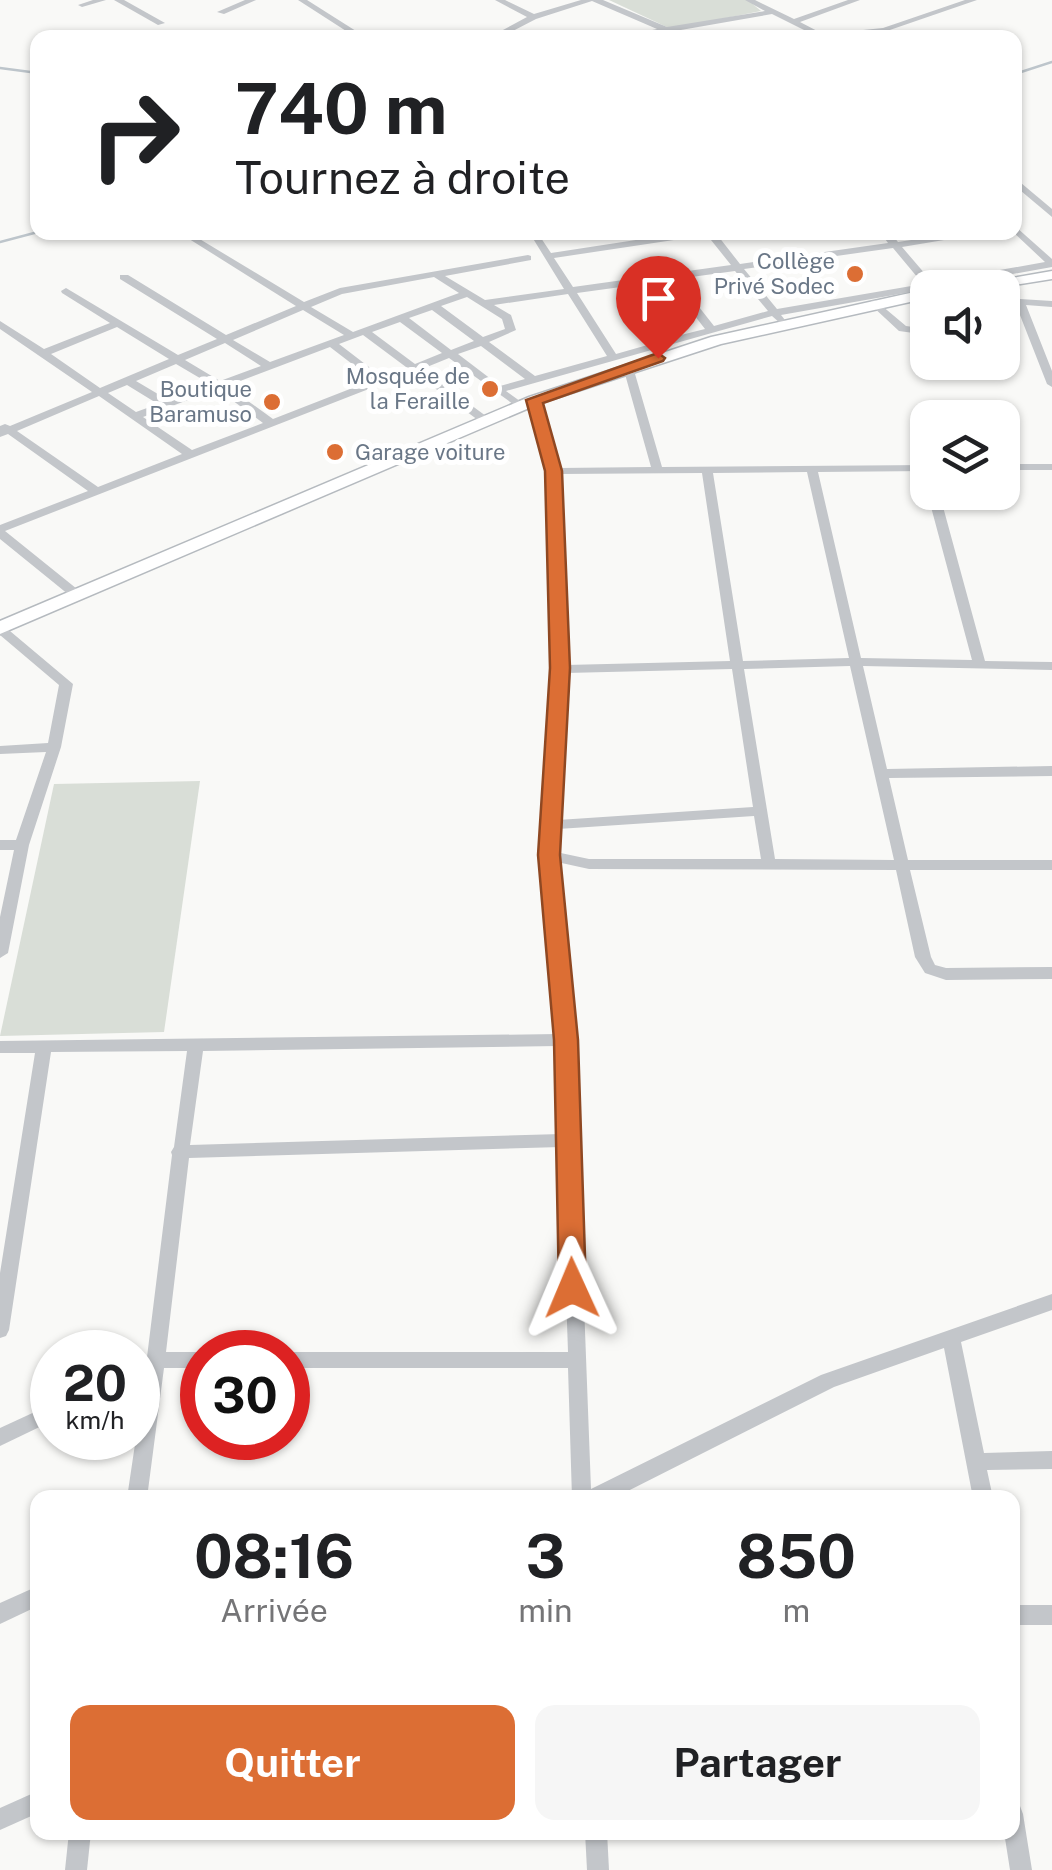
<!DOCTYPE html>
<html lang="fr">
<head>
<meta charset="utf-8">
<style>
  :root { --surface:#fff; --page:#f6f6f6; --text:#202124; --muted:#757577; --accent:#dc6e34 }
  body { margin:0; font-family:"Public Sans",sans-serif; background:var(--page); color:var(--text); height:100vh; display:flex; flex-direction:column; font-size:38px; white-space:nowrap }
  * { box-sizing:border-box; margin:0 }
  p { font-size:32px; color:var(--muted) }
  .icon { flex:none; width:55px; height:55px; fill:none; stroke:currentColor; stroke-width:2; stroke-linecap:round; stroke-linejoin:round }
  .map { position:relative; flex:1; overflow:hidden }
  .sheet { position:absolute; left:30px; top:1490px; width:990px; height:350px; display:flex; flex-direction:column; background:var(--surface); border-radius:20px; box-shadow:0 2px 8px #0004 }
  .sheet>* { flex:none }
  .banner { position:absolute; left:30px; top:30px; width:992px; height:210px; border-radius:20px; box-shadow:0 2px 8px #0004; background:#fff; color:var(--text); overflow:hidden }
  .controls { position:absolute; left:910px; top:270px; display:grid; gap:20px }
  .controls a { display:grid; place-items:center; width:110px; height:110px; border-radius:20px; background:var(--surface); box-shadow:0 2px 8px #0004; font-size:50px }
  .speed { position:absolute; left:30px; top:1330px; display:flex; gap:20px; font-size:50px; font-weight:700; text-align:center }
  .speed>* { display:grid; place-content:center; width:130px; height:130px; border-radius:50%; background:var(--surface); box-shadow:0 2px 8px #0004; line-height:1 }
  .speed small { font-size:25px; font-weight:400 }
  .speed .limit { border:15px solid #d22; background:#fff; color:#111 }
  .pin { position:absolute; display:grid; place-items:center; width:85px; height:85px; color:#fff; margin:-102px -42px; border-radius:50% 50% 50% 0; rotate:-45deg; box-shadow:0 0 10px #0007 }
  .pin .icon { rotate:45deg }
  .me { position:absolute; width:110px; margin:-55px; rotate:359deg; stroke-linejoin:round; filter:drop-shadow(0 0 8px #0008) }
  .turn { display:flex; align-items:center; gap:35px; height:210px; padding:0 40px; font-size:45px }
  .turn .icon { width:130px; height:130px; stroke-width:2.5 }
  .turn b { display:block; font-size:70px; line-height:85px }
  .eta { display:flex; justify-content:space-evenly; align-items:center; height:170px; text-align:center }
  .eta b { font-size:60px; font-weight:700; line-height:70px }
  .button { display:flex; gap:20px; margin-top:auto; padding:20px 40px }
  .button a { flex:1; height:115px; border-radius:20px; background:var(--accent); color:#fff; font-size:40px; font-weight:700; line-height:115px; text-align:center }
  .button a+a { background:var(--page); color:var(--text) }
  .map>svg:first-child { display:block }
  .green { fill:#d9ded7 }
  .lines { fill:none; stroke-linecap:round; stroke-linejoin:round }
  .stream { stroke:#bdc5cb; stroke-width:2.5 }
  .secondary-casing { stroke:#b5babf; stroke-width:3 }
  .street { fill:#c3c6ca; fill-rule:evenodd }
  .secondary { fill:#fff; fill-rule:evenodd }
  .route { fill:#dc6e34; stroke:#8f4822; stroke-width:2.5 }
  .poi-dot { fill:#dc6e34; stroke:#fff; stroke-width:4 }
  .labels { text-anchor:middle; stroke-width:10; stroke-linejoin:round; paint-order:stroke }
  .far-poi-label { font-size:22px; fill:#6a7787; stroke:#fff; text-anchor:end }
</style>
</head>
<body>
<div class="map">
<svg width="1052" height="1870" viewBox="0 0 1052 1870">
  <rect width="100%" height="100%" fill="#f9f9f7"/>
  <g class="green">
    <polygon points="609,0 748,0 761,11 671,29"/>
    <polygon points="200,781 164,1032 0,1036 54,784"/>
  </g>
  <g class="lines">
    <g class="stream">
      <polyline points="0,68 38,73"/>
      <polyline points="1015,74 1052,62"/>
      <polyline points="0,242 38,232"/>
    </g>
    <g class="secondary-casing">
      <g id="secondary">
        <polygon points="1052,271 1052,279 996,288 955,288"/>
        <polygon points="928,289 928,298 721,344 541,403 0,634 0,621 529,397 711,337"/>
      </g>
    </g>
    <g class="street">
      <polygon points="93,0 106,0 82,7 78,5"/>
      <polygon points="114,0 124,0 165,23 158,25"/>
      <polygon points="245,0 256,0 224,14 217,12"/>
      <polygon points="298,0 307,0 367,38 357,38"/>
      <polygon points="495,0 505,0 534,14 581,0 603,0 667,27 765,11 745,0 755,0 794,19 848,0 860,0 800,22 823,34 883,28 965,0 977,0 884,32 834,38 801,38 814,35 772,14 635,38 614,38 657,29 592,1 536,19 499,38 488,38 527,17"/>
      <polygon points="1015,178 1052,209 1052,217 1015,186"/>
      <path d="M1015,226L1052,259V267L781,315L785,320L780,323L772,316L506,391L524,404L525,406L520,409L449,358L422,369L490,419V423H482L413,372L388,382L387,385H379L5,531L82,593V599H74L0,539V525L88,491L8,434L0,437V426L5,424L10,426L92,392L0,329V321L44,349L110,323L62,293L61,291L66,288L178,355L217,339L120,279V275H128L226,335L296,306L178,232H188L304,302L340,288L528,255L531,256V260L445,276L485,300L564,289L529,232H563L541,238L551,253L688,232H715L740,264L888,243L880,232H890L898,242L964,232H992L902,247L932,282L1045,262L1013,232ZM707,235L731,265L573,287L554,258ZM893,248L923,284L777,309L744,269ZM735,271L768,311L714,326L677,279ZM434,277L459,293L353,332L311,307L342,294ZM667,280L705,329L673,337L637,284ZM628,286L665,340L616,354L577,293ZM568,294L607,356L535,376L489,342L516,330L511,315L494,305ZM467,297L502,319L505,329L483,337L441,306ZM303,310L344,335L270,362L233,340ZM432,310L474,341L451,350L409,318ZM400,322L442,353L415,364L372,332ZM117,327L169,359L100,388L51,354ZM363,335L406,367L382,377L339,344ZM225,343L261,366L220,381L185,360ZM481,346L525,379L500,386L458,354ZM330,347L373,380L273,419L227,386ZM176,364L210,384L168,400L136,381ZM127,385L158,404L136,412L108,393ZM217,389L263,423L192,450L143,417ZM99,396L182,454L98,487L17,431Z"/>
      <polygon points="1002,298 1052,301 1052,307 1026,305 1052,371 1052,387 1047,384 1016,305 1002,304"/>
      <polygon points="875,300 906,326 928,329 928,335 899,331 871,305 871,301"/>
      <path d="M628,364L633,367L662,467L928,465V471L818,472L861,658L972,660L927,492H939L985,661L1052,662V670L863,666L887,769L1052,766V776L889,778L908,860H1052V870H910L931,957L935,965L946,968L1052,967V979L946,980L925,973L915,957L896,870L589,869L557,862L574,1040L591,1489L821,1375L1052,1294V1310L961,1342L984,1453L1052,1451V1469L987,1470L993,1498H973L944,1348L834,1387L614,1498H572L568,1368H288L287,1352H568L561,1147L189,1158L166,1352H203L202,1368H164L147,1498H127L145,1377L138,1379V1362L147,1357L172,1155L171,1152L174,1147L187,1051L51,1052L9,1330L6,1336L0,1338V1273L35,1053H0V1041L558,1034L542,855L554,669L548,471L530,400L535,397L540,400L559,468L651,467L623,367ZM807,472L849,658L743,661L713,473ZM702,473L730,661L566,665L560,474ZM850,666L894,860L775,859L744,669ZM732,669L753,807L558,820L566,673ZM754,816L761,859H589L556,852L558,829ZM558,1046L561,1134L190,1145L203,1051Z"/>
      <rect x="1002" y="464" width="50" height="6"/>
      <polygon points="0,625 4,626 73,684 61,747 29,845 8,953 0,958 0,917 14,850 0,850 0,840 16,840 46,752 0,754 0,746 48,743 59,685 0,635"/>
      <polygon points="52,1404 52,1421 0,1446 0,1428"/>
      <polygon points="38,1586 38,1606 0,1624 0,1603"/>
      <rect x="1012" y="1605" width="40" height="20"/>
      <polygon points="38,1791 38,1813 0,1830 0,1808"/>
      <polygon points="1012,1803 1020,1806 1023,1814 1032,1870 1010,1870 1004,1832 1012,1832"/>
      <polygon points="69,1832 91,1832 87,1870 65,1870"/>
      <polygon points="585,1832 607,1832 609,1870 587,1870"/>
    </g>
    <use href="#secondary" class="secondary"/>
  </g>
  <polygon class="route" points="658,353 665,358 663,361 543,403 562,471 570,668 560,855 578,1040 586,1288 582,1296 563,1296 559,1288 554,1040 538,855 550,668 545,471 526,400"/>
  <g class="poi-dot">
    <circle cx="855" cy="274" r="10"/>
    <circle cx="490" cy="389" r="10"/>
    <circle cx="272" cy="402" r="10"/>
    <circle cx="335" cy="452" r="10"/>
  </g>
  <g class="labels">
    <g class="far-poi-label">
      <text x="835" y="269">Collège<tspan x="835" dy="25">Privé Sodec</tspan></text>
      <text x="470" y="384">Mosquée de<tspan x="470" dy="25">la Feraille</tspan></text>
      <text x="252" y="397">Boutique<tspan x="252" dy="25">Baramuso</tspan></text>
      <text x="355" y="460" text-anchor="start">Garage voiture</text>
    </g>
  </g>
</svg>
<div class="controls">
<a><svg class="icon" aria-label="sound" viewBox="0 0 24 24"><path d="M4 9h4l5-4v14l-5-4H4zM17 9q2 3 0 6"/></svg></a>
<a><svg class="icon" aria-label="layers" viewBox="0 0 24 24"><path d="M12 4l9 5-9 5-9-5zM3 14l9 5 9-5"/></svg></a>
</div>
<div class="speed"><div>20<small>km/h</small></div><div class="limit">30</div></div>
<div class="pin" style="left:658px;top:358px;background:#d93025"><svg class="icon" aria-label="arrive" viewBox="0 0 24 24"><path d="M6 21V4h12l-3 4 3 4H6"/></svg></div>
<svg class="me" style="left:572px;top:1288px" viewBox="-20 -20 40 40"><path d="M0-17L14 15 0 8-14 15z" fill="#dc6e34" stroke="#fff" stroke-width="4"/></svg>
<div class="banner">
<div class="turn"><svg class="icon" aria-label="right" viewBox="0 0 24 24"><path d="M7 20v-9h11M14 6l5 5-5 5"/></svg><div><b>740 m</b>Tournez à droite</div></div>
</div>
<section class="sheet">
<div class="eta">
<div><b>08:16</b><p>Arrivée</p></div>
<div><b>3</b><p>min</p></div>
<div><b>850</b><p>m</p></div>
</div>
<div class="button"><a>Quitter</a><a>Partager</a></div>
</section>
</div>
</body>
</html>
